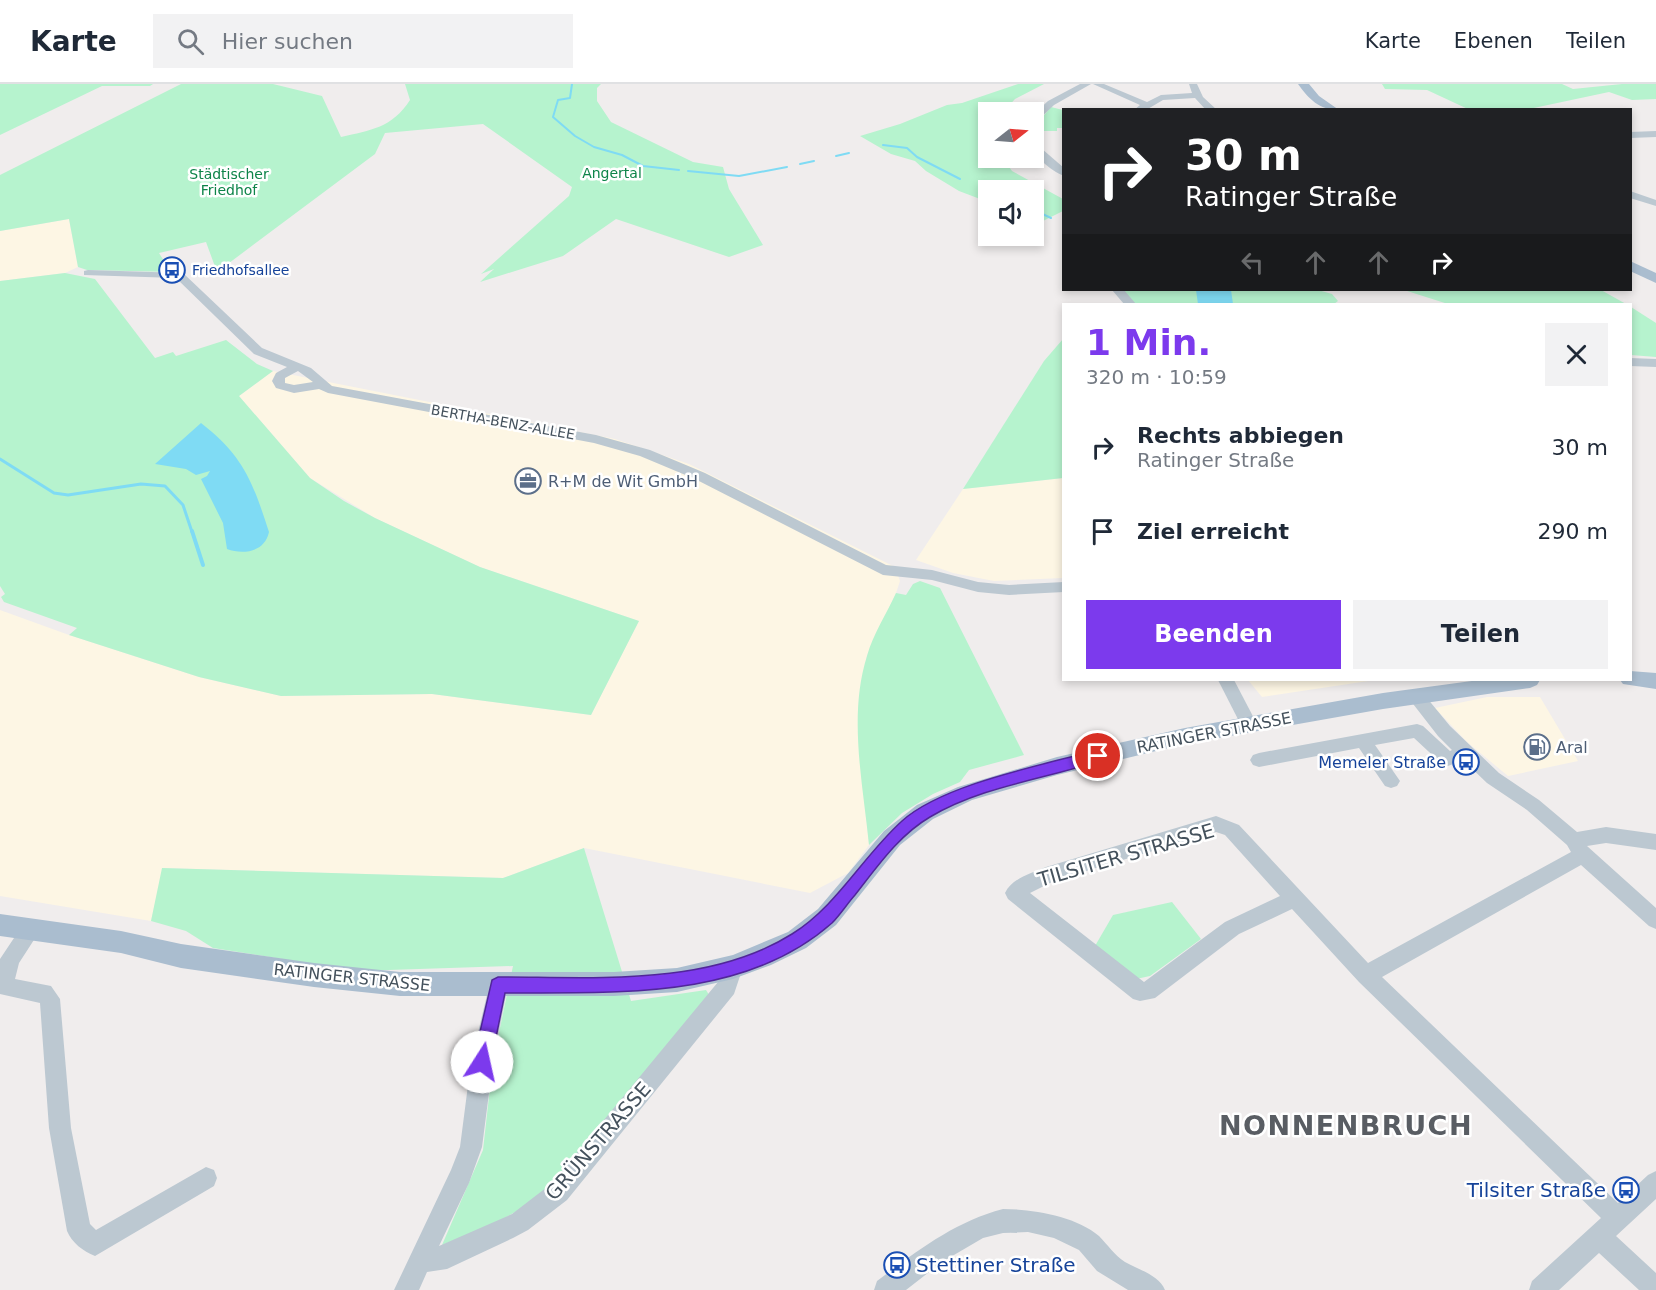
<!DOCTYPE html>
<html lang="de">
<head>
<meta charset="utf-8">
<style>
  :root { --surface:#fff; --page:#f2f2f3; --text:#1f2937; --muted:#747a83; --line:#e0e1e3; --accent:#7c3aed }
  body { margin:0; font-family:"DejaVu Sans",sans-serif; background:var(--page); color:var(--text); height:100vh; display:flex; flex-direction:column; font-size:22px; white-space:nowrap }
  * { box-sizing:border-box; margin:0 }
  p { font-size:20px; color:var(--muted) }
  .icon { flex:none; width:33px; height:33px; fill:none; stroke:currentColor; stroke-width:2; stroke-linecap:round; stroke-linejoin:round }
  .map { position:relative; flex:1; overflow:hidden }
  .details { position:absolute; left:1062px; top:219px; width:570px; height:378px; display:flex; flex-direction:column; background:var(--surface); border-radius:0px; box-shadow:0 3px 9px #0003 }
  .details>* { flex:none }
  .top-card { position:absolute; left:1062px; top:24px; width:570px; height:183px; border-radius:0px; box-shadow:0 3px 9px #0003; background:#202124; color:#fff; overflow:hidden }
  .needle { width:39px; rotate:73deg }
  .buttons { position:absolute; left:978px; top:18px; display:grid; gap:12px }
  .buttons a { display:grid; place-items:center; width:66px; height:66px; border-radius:0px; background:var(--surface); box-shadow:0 3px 9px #0003; font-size:30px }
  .pin { position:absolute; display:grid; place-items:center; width:51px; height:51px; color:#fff; margin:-26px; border:3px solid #fff; border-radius:50%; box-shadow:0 2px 6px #0007 }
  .me { position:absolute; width:66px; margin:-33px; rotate:10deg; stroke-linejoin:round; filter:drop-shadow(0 0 4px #0008) }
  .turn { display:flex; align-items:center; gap:21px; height:126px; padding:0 24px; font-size:27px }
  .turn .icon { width:78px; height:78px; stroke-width:2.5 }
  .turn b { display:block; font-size:42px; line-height:51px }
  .lanes { display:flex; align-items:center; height:57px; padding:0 24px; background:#0003; justify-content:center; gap:30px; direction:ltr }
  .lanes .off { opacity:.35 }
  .round { display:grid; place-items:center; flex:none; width:63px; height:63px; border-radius:0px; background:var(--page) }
  .overview { display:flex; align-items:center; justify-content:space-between; height:102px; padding:0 24px }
  h1 { font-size:36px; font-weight:700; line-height:45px; color:var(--accent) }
  .primary-button { display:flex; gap:12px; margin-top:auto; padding:12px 24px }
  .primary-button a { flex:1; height:69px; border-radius:0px; background:var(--accent); color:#fff; font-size:24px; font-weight:700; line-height:69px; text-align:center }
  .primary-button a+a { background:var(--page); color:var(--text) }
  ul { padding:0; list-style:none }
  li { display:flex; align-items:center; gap:18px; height:84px; padding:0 24px }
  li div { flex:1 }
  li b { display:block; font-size:22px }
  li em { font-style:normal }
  header { display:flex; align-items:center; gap:36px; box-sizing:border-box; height:84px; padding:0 30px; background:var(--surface); border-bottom:2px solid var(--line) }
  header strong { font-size:28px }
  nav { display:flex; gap:33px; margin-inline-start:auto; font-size:21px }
  .search { width:420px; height:54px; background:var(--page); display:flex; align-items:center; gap:15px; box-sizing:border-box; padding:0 21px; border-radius:0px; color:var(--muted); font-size:22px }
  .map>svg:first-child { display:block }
  .commercial { fill:#fdf6e4 }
  .green { fill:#b6f3ce }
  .water { fill:#7fdbf4 }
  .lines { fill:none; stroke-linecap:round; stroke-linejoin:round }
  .stream-far2 { stroke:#7fdbf4; stroke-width:2 }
  .stream-far1 { stroke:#7fdbf4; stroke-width:3 }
  .stream { stroke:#7fdbf4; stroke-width:4 }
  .minor { fill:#bcc8d1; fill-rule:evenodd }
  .major { fill:#aabdcf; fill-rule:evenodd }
  .route { fill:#7c3aed; stroke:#51269a; stroke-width:1.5 }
  .labels { text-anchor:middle; stroke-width:5; stroke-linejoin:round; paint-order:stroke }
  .far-park-label { font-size:14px; fill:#0e8449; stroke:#fff }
  .far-transit-label { font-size:14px; fill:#164399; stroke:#fff; text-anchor:start }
  .far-street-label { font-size:14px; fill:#44515c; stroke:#fff }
  .service-label { font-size:16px; fill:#4e5e75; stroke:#fff; text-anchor:start }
  .street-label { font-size:16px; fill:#44515c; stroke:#fff }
  .transit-label { font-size:16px; fill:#164399; stroke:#fff; text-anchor:end }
  .near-street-label { font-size:20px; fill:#44515c; stroke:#fff }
  .near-transit-label { font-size:20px; fill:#164399; stroke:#fff; text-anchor:end }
  .near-district-label { font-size:27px; font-weight:bold; letter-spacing:1.5px; fill:#595d63; stroke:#fff }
</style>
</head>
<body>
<header>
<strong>Karte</strong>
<div class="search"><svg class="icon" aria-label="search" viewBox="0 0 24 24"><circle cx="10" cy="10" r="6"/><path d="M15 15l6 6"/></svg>Hier suchen</div>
<nav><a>Karte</a><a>Ebenen</a><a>Teilen</a></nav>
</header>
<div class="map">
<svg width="1656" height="1206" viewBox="0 0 1656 1206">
  <rect width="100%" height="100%" fill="#f0eded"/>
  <g class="commercial">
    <polygon points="69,135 78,183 65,189 0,197 0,147"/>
    <polygon points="273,287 615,355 689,380 895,483 900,497 896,509 867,571 859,612 858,647 869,761 848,789 810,809 584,764 503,794 163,784 151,837 0,812 0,526 69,551 199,593 281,612 432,610 591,631 639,537 480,483 375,434 310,394 239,312"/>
    <polygon points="1063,394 1063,494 994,497 953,489 916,476 963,405"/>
    <polygon points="1248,596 1375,596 1262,613"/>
    <polygon points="1487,613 1540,613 1578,677 1508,692 1467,658 1435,624"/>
  </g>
  <g class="green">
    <polygon points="0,0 153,0 150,2 102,2 0,51"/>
    <path d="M181,0H273L322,12L341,53C371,46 392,44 410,16L405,0H601L597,4V17L611,38L693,78L723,83L729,105L763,161L729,173L616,135L563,172L480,198L494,185L481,190L569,112L572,103L483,40L385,49L375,70L217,188L206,158L159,169L171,188L87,186L78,183L69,135L0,147V91Z"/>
    <polygon points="1018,0 1044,0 1015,15 1003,28 988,28 988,47 984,48 988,54 988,74 1003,74 1012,87 1063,115 1063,127 1041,138 1034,135 1034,106 988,106 988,118 959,107 926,87 915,77 891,70 860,52 900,40 947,21 962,19"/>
    <polygon points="1382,0 1562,0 1573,5 1622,0 1656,0 1656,15 1632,16 1609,8 1529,25 1470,26 1427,6 1385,5"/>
    <polygon points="1051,23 1063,26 1063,44 1057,44 1057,47 1036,47 1039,37"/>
    <polygon points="65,189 95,195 155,274 173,268 176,272 226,256 257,280 273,287 239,312 310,394 344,417 375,434 480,483 639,537 591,631 432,610 281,612 199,593 69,551 77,544 4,518 1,513 5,510 0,502 0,197"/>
    <polygon points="1121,206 1318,206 1332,210 1338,217 1334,220 1133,220"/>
    <polygon points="1404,206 1601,206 1626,220 1448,220"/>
    <polygon points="1631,223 1656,239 1656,273 1631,271"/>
    <polygon points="1063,255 1063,394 963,405 1044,277"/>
    <path d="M920,497L940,504L1024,671L969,686L960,698L933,710L902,729L869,761C863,700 848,632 867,572C873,550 887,529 896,509L906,511L913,500Z"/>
    <polygon points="584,764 631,917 706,906 711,914 549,1109 494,1140 442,1161 483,1066 493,977 513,882 358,887 213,864 186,847 151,837 162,784 503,794"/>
    <polygon points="1172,818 1201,855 1150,892 1136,895 1095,862 1113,831"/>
  </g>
  <g class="water">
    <polygon points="1196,206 1231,206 1233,220 1198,220"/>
    <path d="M201,339C244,372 253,399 269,448C265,468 243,471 227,465L223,439L201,395L207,392L210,387L196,391L186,385L155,380Z"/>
  </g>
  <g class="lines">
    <g class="stream-far2">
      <polyline points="572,0 570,14 558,16 553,33 575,52 594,63 622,71 643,82 679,86"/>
      <polyline points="883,61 907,64 917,73 960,95"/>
      <polyline points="836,72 849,69"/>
      <polyline points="800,80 814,77"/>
      <polyline points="688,87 739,92 787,83"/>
      <polyline points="1034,126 1051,134"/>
    </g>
    <polyline class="stream-far1" points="0,375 54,409 68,411 141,400 165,402 183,421 192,448"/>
    <polyline class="stream" points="192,447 203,481"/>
    <g class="minor">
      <polygon points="1080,0 1091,0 1054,21 1037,37 1034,38 1034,30 1048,17"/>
      <polygon points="1093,0 1104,0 1147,18 1161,11 1192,9 1189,0 1197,0 1203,13 1217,26 1206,26 1195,14 1163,16 1146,26 1134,26 1140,21"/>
      <polygon points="1656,47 1656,53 1630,54 1630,48"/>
      <path d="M1034,58L1064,84V92C1050,86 1033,73 1034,58Z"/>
      <polygon points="1630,107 1656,116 1656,122 1630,114"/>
      <path d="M88,186L183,189L262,264L311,284L332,302L596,351L650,366L705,389L886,481L932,486L978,498L1009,501L1064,498V508L1009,511L978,508L932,496L883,491L695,395L640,372L594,359L328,309L319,305L294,309L276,304L272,297L276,289L287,283L254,270L176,194L84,191V187ZM298,287L313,298L294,301L285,299V294Z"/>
      <polygon points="1112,206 1124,206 1136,220 1124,220"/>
      <polygon points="1630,274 1656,275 1656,283 1630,282"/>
      <polygon points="1218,596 1234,596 1257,640 1255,645 1249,647 1243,645"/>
      <path d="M1416,606L1422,608L1450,642L1499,689L1539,716L1577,748L1606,743L1656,750V766L1606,759L1587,762L1656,824V845L1649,842L1581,781L1382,893L1618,1119L1648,1091L1656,1087V1115L1616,1152L1656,1189V1206H1639L1599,1169L1559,1206H1529L1532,1197L1601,1134L1359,898L1292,825L1239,850L1155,914L1140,917L1133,915L1008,815L1005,809C1012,794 1032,789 1046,783L1216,732L1239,741L1368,879L1571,768L1567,761L1527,726L1487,699L1463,676L1448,682L1442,680L1414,654L1375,661L1400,697L1397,702L1391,704L1385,702L1359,664L1259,683L1253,681L1250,676L1253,671L1259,669L1417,640L1423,642L1450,667L1452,666L1438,652L1410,616L1408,612L1410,608ZM1216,748L1225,751L1280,812L1225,838L1144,898L1030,809L1056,796Z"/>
      <path d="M31,836L38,839L41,845L19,879L15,895L51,902L60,915L71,1044L90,1140L96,1146L206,1083L214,1086L217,1094L214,1102L95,1172C83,1167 72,1159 67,1147L49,1044L40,919L0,910V875L24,839Z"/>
      <polygon points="733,874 740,876 743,883 734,910 567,1116 528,1146 513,1154 447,1185 427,1188 419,1206 394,1206 451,1086 460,1063 471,978 491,894 498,892 505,894 508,901 493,978 482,1063 469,1099 439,1162 512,1130 551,1100 718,898 726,876"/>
      <path d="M1003,1125C1032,1125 1076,1132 1099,1152C1108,1161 1114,1171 1125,1178C1139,1186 1159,1191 1165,1206H1128L1097,1187L1079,1166L1054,1154L1028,1148L1003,1149L983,1154L942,1178L906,1206H874L877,1197C917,1167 954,1138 1003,1125Z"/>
    </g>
    <g class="major">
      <path d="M1298,0H1309L1319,12L1339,26C1319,26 1309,15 1298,0Z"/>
      <polygon points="1630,177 1656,189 1656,199 1630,187"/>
      <polygon points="1630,587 1656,589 1656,605 1623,600 1620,596 1630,596"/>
      <polygon points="1479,596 1540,596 1537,601 1530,604 1383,625 1185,660 1057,691 972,716 933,735 900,761 836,841 806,864 771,881 733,895 677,908 614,912 400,912 314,903 181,884 121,869 0,852 0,830 121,847 181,860 314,879 400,888 614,888 677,884 733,871 788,848 818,825 884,747 917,721 958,703 1057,673 1185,644 1383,609"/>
    </g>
  </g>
  <path class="route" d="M1098,666L1103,668L1105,672L1103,676C1046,695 982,702 930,733C899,751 877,783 855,811C847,820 840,831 832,839C744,917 615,908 505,909L491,978L489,985L482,987L476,985L473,978L492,896L498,893C593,893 708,903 792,850C837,822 863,772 902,737C943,700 1043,681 1098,666Z"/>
  <defs>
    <g id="bus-ring" transform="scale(1.35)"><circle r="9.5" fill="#fff" stroke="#1a4fb4" stroke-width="1.5"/><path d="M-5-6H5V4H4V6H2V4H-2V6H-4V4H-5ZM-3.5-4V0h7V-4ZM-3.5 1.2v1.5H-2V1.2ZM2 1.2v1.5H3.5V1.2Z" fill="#1a4fb4"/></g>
    <g id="office-ring" transform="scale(1.35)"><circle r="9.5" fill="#fff" stroke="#5c6f8a" stroke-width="1.5"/><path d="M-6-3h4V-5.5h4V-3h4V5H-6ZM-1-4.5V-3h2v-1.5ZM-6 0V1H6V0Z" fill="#5c6f8a"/></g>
    <g id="fuel-ring" transform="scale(1.35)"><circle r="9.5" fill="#fff" stroke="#5c6f8a" stroke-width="1.5"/><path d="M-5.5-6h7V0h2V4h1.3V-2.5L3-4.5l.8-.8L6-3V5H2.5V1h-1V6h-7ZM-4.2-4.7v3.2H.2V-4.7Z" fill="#5c6f8a"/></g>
  </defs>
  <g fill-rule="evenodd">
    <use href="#bus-ring" x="172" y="186"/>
    <use href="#office-ring" x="528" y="397"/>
    <use href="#fuel-ring" x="1537" y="663"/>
    <use href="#bus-ring" x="1466" y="678"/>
    <use href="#bus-ring" x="1626" y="1106"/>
    <use href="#bus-ring" x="897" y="1181"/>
  </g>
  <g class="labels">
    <g class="far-park-label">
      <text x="612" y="94">Angertal</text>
      <text x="229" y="95">Städtischer<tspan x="229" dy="16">Friedhof</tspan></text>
    </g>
    <g class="far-transit-label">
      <text x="192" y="191">Friedhofsallee</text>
    </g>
    <g class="far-street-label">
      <text transform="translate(503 338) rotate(10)" y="5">BERTHA-BENZ-ALLEE</text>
    </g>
    <g class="service-label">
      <text x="548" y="403">R+M de Wit GmbH</text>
      <text x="1556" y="669">Aral</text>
    </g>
    <g class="street-label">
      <text transform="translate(1214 648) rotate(-11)" y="6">RATINGER STRASSE</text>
      <text transform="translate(352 893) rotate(6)" y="6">RATINGER STRASSE</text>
    </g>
    <g class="transit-label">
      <text x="1446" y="684">Memeler Straße</text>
    </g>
    <g class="near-street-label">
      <text transform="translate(1126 771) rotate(-16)" y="7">TILSITER STRASSE</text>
      <text transform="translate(598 1057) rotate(-49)" y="7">GRÜNSTRASSE</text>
    </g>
    <g class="near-transit-label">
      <text x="1606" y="1113">Tilsiter Straße</text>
      <text x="916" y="1188" text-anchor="start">Stettiner Straße</text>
    </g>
    <g class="near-district-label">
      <text x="1346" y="1051">NONNENBRUCH</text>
    </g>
  </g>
</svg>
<div class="buttons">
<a><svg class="needle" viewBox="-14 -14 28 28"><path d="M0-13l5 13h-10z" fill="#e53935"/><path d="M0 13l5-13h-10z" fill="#747a83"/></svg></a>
<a><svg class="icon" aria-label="sound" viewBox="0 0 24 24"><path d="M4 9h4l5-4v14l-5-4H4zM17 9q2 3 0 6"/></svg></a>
</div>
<div class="pin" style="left:1098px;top:672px;background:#d93025"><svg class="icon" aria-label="arrive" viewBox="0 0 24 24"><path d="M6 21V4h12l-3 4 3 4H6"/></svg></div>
<svg class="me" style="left:482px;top:978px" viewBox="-20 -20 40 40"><circle r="19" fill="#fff"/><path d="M0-13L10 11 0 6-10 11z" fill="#7c3aed"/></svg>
<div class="top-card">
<div class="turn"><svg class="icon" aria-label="right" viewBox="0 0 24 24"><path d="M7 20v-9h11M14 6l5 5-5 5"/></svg><div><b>30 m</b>Ratinger Straße</div></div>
<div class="lanes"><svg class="icon off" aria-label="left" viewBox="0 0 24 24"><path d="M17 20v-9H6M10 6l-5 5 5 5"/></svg><svg class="icon off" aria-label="ahead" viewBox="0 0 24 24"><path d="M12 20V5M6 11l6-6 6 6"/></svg><svg class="icon off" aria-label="ahead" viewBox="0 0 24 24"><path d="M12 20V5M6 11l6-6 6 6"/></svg><svg class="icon" aria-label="right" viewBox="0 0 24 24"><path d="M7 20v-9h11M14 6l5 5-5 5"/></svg></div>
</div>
<section class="details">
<div class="overview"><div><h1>1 Min.</h1><p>320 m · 10:59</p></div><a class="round"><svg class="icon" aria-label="close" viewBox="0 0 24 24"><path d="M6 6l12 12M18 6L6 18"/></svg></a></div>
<ul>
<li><svg class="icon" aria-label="right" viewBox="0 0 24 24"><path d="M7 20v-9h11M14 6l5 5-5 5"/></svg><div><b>Rechts abbiegen</b><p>Ratinger Straße</p></div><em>30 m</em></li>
<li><svg class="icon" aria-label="arrive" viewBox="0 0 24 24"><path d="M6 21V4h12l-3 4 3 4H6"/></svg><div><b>Ziel erreicht</b></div><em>290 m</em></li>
</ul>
<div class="primary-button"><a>Beenden</a><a>Teilen</a></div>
</section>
</div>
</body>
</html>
